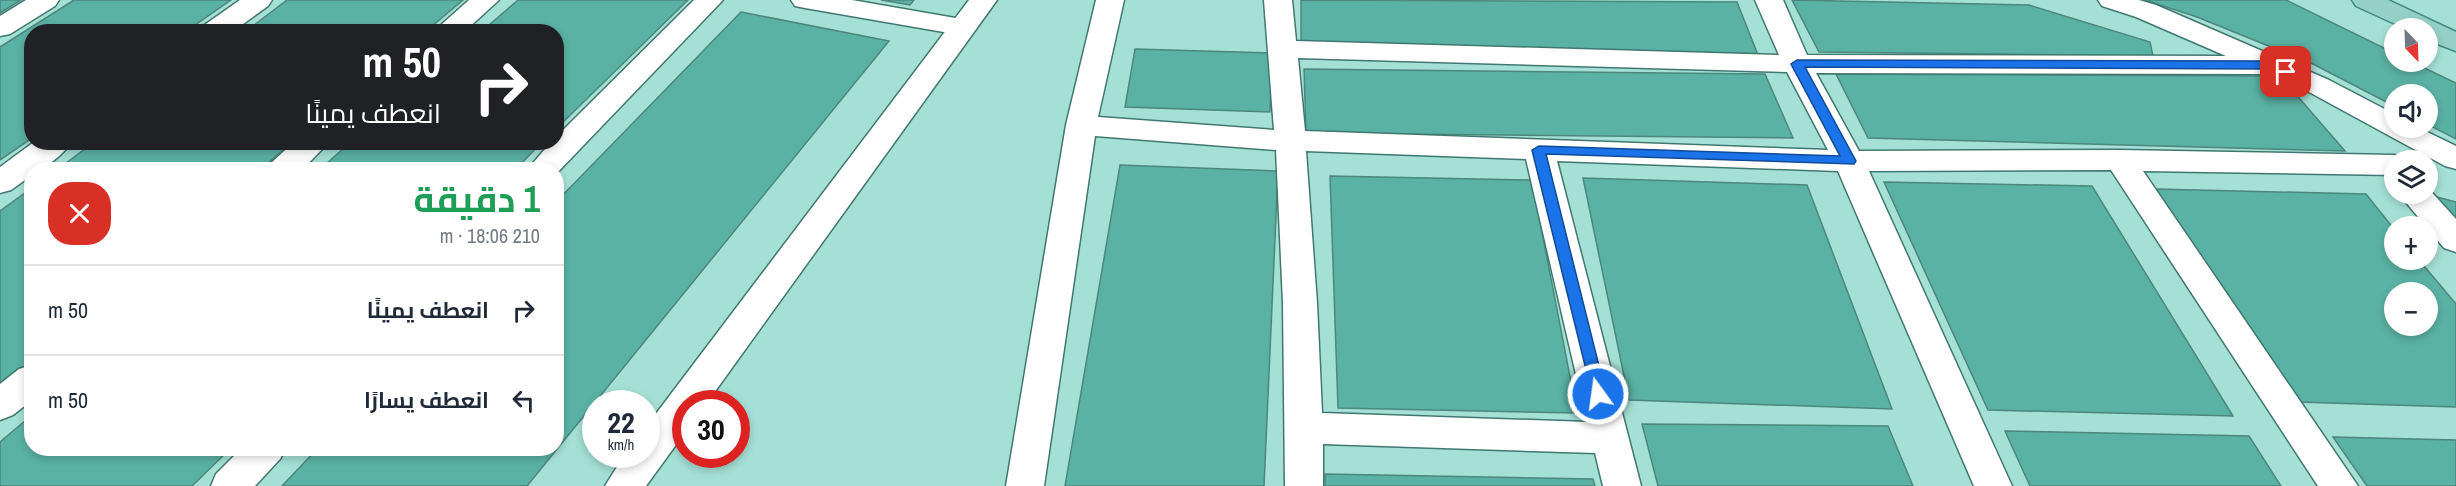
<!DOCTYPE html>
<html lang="ar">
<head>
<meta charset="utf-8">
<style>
  :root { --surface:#fff; --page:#f2f2f3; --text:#1f2937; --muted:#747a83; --line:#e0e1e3 }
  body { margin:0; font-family:"Archivo Narrow",Cairo,sans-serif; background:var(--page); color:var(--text); direction:rtl; height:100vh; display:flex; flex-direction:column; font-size:22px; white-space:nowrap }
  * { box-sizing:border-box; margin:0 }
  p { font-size:20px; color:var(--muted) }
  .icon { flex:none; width:33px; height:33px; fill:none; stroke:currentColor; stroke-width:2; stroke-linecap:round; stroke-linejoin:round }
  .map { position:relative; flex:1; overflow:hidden; direction:ltr }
  .panel { position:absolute; left:24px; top:162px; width:540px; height:294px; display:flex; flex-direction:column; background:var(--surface); border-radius:24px; box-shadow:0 3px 9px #0003; direction:rtl }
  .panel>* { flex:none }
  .banner { position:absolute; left:24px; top:24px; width:540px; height:126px; border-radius:24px; box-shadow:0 3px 9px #0003; direction:rtl; background:#202124; color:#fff; overflow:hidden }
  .needle { width:39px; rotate:157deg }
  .fabs { position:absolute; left:2384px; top:18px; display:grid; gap:12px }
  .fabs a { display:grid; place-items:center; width:54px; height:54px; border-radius:50%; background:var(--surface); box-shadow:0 3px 9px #0003; font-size:30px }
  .speed { position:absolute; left:582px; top:390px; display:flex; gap:12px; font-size:30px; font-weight:700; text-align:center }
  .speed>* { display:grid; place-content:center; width:78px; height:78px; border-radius:50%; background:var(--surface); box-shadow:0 3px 9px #0003; line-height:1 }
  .speed small { font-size:15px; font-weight:400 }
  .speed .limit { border:9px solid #d22; background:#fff; color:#111 }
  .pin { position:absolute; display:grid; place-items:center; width:51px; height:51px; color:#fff; margin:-26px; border-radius:12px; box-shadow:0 3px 9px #0006 }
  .me { position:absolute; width:66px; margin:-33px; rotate:346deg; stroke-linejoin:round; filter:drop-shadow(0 0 4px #0008) }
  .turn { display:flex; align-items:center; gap:21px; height:126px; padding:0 24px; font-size:27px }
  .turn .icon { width:78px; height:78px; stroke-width:2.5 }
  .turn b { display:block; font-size:42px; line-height:51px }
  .round { display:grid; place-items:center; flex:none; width:63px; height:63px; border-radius:24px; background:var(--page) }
  .overview { display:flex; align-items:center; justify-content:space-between; height:102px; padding:0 24px }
  h1 { font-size:36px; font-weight:700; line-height:45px; color:#1e9e55 }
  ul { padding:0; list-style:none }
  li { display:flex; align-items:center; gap:18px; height:90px; padding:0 24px; border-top:2px solid var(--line) }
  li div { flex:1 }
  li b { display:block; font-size:22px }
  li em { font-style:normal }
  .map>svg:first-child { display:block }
  .building { fill:#5ab2a4; stroke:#4d867d; stroke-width:1.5; fill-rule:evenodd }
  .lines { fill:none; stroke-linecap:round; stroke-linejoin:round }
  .minor-casing { stroke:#40786f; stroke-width:3 }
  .tertiary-casing { stroke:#40786f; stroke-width:3 }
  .primary-casing { stroke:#40897f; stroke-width:3 }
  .minor { fill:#fff; fill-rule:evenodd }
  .tertiary { fill:#fff; fill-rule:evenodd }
  .primary { fill:#95d1c8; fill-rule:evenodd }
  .route { fill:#1a73e8; stroke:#114b97; stroke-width:1.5 }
</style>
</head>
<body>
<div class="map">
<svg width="2456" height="486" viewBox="0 0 2456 486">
  <rect width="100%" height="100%" fill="#a5e0d6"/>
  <g class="building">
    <polygon points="0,0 21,0 0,13"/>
    <polygon points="74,0 231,0 185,32 32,32 32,138 0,160 0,47"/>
    <polygon points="287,0 463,0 425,32 245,32"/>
    <polygon points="518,0 688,0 556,129 556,32 481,32"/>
    <polygon points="881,0 914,0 910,5"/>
    <polygon points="1301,0 1737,2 1758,55 1301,46"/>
    <polygon points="1792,0 2029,5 2150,42 2153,56 1819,52"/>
    <polygon points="2145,0 2286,0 2394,53 2394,62 2412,62 2456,83 2456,139 2427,124 2427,94 2394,94 2394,106 2313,64 2197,17"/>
    <polygon points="741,12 889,41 527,486 282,486 318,448 556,448 556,202"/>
    <polygon points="1135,49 1272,53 1270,112 1125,107"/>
    <polygon points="1304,69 1765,74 1793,138 1306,133"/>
    <polygon points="1836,74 2280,76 2345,151 1868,138"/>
    <polygon points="94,142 292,142 260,170 57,170"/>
    <polygon points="351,142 542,142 515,170 319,170"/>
    <polygon points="1120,165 1278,171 1264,486 1065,486"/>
    <polygon points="1330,176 1532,180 1577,413 1338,408"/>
    <polygon points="1583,178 1807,185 1892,409 1629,400"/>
    <polygon points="1884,182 2092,186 2233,416 1988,410"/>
    <polygon points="32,188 32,360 0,386 0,211"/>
    <path d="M2156,189L2366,194L2394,229V260H2419L2456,304V407L2298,402ZM2394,292H2427V326H2394Z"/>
    <polygon points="2426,194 2456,202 2456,226"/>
    <polygon points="32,415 32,448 231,448 192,486 0,486 0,442"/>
    <polygon points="1642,424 1888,426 1913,486 1658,486"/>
    <polygon points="2005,431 2249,436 2281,486 2030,486"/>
    <polygon points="2333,437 2456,440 2456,486 2367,486"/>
    <polygon points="1325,474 1593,479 1595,486 1325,486"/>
  </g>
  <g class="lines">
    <g class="minor-casing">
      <g id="minor">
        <polygon points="26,0 59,0 55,6 10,34 0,36 0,16"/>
        <polygon points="240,0 272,0 268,6 232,32 199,32 203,26"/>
        <polygon points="469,0 499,0 464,32 433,32"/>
        <polygon points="694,0 723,0 556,174 556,170 527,170 551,142 556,142 556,137"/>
        <polygon points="791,0 852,0 961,19 971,21 975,27 971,33 961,35 805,8 795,6"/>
        <path d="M1096,0H1124L1098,117L1274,130L1264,0H1292L1296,41L1779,55L1755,0H1783L1807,55L2226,56L2136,17L2102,6L2098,0H2139L2156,5L2329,80L2394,114V128H2419L2456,146V169L2445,166L2309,92L2266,74L1816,73L1859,151L2120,150L2394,155L2405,158L2407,160H2394V175L2143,171L2358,486H2318L2111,170L1869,171L2012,486H1974L1838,171L1557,161L1641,486H1603L1595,453L1323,444V486H1285L1283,303L1276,150L1095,136L1044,486H1006L1066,125ZM1298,58L1787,72L1828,150L1305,131ZM1306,151L1526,159L1587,422L1322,413L1317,303Z"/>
        <path d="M34,142H71C64,154 45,170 32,170V175L11,190L0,193V167Z"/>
        <polygon points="294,142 329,142 302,170 267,170 271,163"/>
        <polygon points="2427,187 2456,219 2456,252 2444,248 2399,194 2427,194"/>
        <polygon points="32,365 32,400 13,415 0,420 0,384 19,369"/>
        <polygon points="242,448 286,448 280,459 255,486 211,486 216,474"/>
      </g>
    </g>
    <g class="tertiary-casing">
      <polygon id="tertiary" points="969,0 997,0 706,404 686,404 686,431 646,486 605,486 625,454 646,454 646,427"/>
    </g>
    <g class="primary-casing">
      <polygon id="primary" points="2352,0 2388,0 2456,32 2456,51 2427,40 2427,28 2404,28 2356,6"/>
    </g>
    <use href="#minor" class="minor"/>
    <use href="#tertiary" class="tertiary"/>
    <use href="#primary" class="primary"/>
  </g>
  <polygon class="route" points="1797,60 2270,61 2292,72 2286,76 2268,69 1805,67 1856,161 1854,164 1546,154 1606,394 1604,398 1593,398 1532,150 1539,146 1840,156 1791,64"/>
</svg>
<div class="fabs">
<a><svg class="needle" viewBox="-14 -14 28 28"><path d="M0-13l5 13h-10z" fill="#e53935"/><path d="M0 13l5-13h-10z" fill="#747a83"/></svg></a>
<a><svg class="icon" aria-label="sound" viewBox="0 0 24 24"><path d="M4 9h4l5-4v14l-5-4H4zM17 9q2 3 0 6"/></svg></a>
<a><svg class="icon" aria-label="layers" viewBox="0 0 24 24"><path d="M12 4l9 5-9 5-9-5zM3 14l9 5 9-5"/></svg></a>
<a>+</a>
<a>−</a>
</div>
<div class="speed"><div>22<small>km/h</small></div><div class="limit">30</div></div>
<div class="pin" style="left:2286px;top:72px;background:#d93025"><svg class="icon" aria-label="arrive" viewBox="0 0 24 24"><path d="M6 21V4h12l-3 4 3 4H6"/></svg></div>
<svg class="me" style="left:1598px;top:394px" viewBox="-20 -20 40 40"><circle r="17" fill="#1a73e8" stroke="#fff" stroke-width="3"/><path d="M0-11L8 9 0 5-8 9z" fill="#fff"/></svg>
<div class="banner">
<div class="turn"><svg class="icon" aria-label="right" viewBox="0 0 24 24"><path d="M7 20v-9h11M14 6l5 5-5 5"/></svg><div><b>50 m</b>انعطف يمينًا</div></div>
</div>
<section class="panel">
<div class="overview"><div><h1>1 دقيقة</h1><p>210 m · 18:06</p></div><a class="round" style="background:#d93025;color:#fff"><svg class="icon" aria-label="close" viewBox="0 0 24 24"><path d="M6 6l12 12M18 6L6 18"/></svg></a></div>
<ul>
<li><svg class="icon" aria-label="right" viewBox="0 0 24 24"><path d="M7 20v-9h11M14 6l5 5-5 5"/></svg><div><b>انعطف يمينًا</b></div><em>50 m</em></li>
<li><svg class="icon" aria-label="left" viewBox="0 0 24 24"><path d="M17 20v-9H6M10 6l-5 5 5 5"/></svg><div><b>انعطف يسارًا</b></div><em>50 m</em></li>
</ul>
</section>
</div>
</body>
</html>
